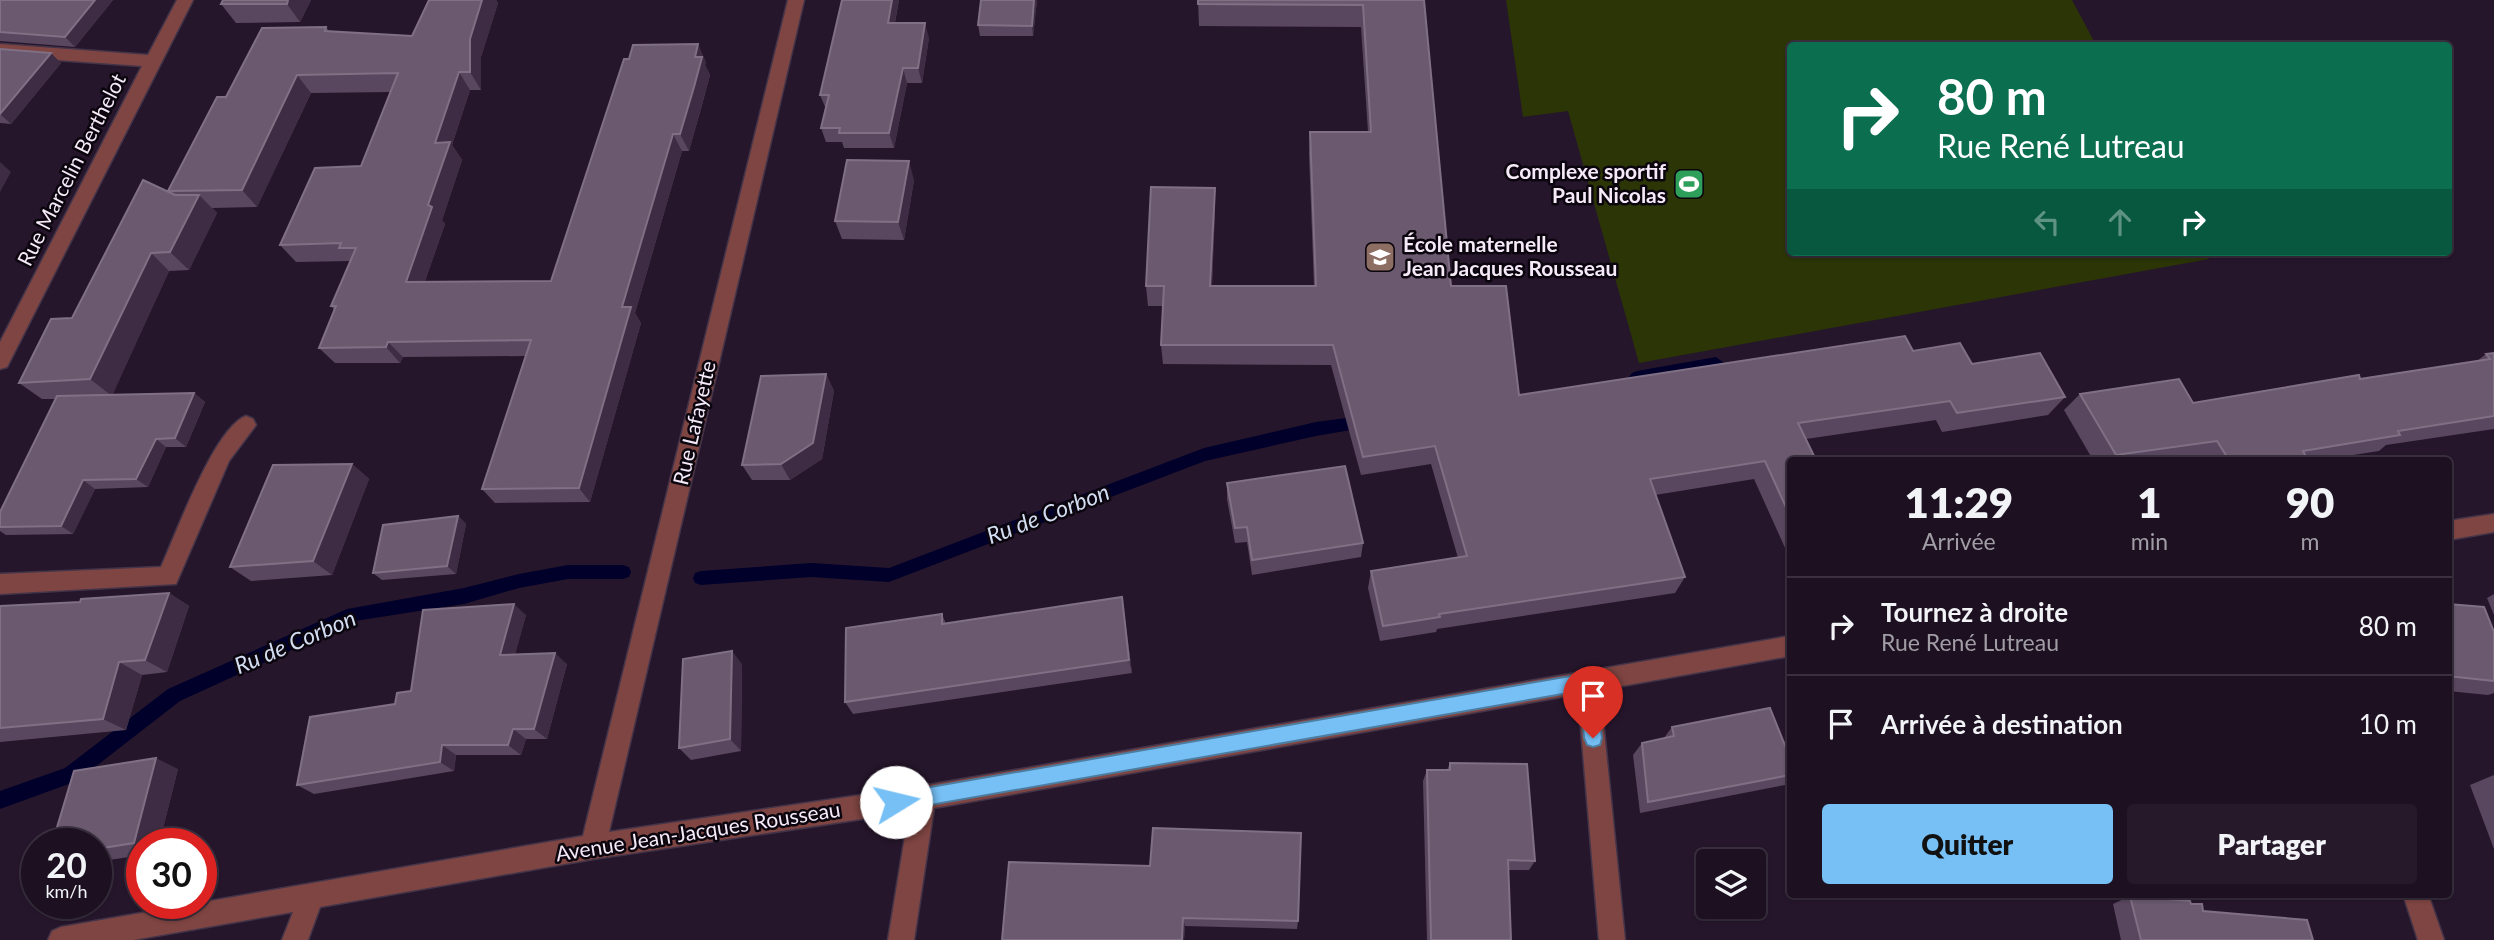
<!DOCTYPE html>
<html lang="fr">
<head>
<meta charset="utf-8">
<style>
  :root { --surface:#1c1021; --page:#25192a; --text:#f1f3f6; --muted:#a09da5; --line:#3a303f; --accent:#76c0f6 }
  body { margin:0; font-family:Lato,sans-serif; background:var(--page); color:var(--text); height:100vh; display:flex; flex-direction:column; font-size:26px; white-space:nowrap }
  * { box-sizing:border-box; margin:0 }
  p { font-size:23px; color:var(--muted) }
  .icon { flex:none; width:38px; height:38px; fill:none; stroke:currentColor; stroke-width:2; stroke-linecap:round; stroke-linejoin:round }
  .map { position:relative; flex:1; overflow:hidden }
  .side { position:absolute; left:1787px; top:457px; width:665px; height:441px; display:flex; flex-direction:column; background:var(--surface); border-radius:7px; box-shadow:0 2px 5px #0004,0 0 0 2px var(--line) }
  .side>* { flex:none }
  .hud { position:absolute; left:1787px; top:42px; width:665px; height:214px; border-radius:7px; box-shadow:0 2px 5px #0004,0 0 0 2px var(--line); background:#0b6e4f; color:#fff; overflow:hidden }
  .buttons { position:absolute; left:1696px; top:849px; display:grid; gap:14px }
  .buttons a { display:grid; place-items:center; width:70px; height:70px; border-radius:7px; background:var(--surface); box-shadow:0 2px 5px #0004,0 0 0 2px var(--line); font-size:35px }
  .speed { position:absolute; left:21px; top:828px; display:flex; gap:14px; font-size:35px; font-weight:700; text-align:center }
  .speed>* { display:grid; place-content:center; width:91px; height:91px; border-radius:50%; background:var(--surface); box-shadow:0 2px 5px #0004,0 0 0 2px var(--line); line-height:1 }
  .speed small { font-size:18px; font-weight:400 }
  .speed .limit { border:10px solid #d22; background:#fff; color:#111 }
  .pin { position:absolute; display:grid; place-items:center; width:60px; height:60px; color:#fff; margin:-72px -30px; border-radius:50% 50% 50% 0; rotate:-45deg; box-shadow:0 0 7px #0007 }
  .pin .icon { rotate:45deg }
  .me { position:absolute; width:77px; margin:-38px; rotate:81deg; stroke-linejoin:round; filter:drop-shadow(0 0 5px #0008) }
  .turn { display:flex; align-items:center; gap:24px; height:147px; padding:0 35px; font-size:32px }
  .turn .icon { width:91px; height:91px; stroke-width:2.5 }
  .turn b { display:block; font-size:49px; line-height:60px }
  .lanes { display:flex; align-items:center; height:66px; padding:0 35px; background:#0003; justify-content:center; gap:35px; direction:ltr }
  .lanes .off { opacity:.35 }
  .eta { display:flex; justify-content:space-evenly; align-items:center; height:119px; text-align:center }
  .eta b { font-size:42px; font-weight:800; line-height:49px }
  .action { display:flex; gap:14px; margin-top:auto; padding:14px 35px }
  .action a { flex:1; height:80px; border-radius:7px; background:var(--accent); color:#111; font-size:28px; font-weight:800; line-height:80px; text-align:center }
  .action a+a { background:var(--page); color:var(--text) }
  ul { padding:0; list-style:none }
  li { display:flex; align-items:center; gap:21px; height:98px; padding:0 35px; border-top:2px solid var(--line) }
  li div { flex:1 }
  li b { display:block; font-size:26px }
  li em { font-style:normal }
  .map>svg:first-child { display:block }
  .green { fill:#2b3506 }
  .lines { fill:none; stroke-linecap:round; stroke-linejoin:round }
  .stream { fill:#00002a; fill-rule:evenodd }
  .minor-casing { stroke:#433449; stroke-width:3 }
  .minor { fill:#7f4542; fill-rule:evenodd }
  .wall { fill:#59475f }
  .shaded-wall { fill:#3d2c43 }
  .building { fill:#6a596f; stroke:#807085; stroke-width:2 }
  .route { fill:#76c0f6; stroke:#4d7da0; stroke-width:2 }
  .labels { text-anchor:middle; stroke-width:5; stroke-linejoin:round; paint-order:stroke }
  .street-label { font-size:21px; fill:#f6eaf9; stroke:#0b050e }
  .poi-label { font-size:21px; font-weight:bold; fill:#f6eaf9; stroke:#0b050e; text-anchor:end }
  .water-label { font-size:23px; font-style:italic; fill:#d2ddf1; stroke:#0b050e }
</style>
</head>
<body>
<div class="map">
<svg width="2494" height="940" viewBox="0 0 2494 940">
  <rect width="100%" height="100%" fill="#26162c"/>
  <polygon class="green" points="1506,0 2072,0 2096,45 1790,46 1790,252 2205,252 2209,259 1639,363 1568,111 1523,117"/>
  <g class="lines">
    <g class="stream">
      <polygon points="1716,357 1724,363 1716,369 1637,383 1632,381 1629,377 1632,373 1637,371"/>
      <polygon points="1369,415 1374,416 1377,421 1374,426 1316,436 1205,461 889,582 811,577 701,585 695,583 693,578 695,573 701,571 811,563 889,568 1204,448 1316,422"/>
      <polygon points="568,565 623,565 629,567 631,572 629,577 623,579 568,579 519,588 464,604 355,621 180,701 77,781 0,809 0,791 65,768 168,689 347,609 464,588 519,574"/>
    </g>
    <g class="minor-casing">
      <g id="minor">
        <polygon points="177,0 193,0 7,367 0,369 0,342 142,66 0,56 0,44 148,55"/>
        <polygon points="788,0 804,0 609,832 923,786 1790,636 1790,656 1600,690 1625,940 1599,940 1578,694 934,808 914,940 888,940 909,812 593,859 320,907 308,940 282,940 293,912 133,940 48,940 52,931 61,927 583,836"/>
        <path d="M246,416L253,419L256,425L229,461L176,584L0,594V574L161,567C176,534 214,428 246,416Z"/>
        <polygon points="2494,514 2494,532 2448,540 2448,521"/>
        <polygon points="2403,894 2428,894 2444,940 2418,940"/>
      </g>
    </g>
    <use href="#minor" class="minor"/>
  </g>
  <g class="wall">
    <polygon points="0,0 113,0 75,47 0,41"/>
    <polygon points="311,0 300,22 236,23 221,4"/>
    <polygon points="429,0 496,0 498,3 481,57 481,90 470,90 452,145 462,160 442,220 445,224 425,281 551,281 706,62 705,65 710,75 702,105 689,151 682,151 635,313 641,323 590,502 495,503 482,489 525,356 403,357 400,363 335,363 319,348 334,310 331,306 351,261 296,262 280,245 361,166 390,92 311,93 257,207 212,208 217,213 189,270 169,271 112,395 194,393 205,402 186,447 166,447 148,487 95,489 73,534 6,535 0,531 0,512 56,399 42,399 19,383 72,318 168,191 226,97 326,27 329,31 412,36"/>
    <polygon points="842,0 899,0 895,23 929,38 922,83 907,83 894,148 844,148 842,142 826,142 821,128 826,109 820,95"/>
    <polygon points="981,0 1037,0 1033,36 980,36 978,25"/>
    <polygon points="1198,0 1424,0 1451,286 1519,395 1913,351 1972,364 2065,397 2048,415 1942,432 1936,420 1806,439 1790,460 1790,559 1754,479 1655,495 1685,577 1675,593 1437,629 1436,632 1380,641 1368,588 1371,571 1458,558 1431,464 1361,475 1331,365 1163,364 1161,345 1163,306 1148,306 1146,286 1215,188 1215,209 1212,286 1314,286 1309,154 1310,132 1368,132 1361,27 1199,26"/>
    <polygon points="0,49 61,63 11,124 0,123"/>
    <polygon points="914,180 904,240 842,239 835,221"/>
    <polygon points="2494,353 2494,429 2386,445 2379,451 2321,460 2201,460 2199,457 2179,460 2093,460 2064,410 2080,394 2193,403 2477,361 2486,354"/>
    <polygon points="826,374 834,391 822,459 790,480 752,480 742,465"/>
    <polygon points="352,464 369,479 332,575 251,581 230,567"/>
    <polygon points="1227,483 1363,543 1361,557 1252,575 1247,542 1235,543 1227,499"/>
    <polygon points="458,516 466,524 456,574 382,580 373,573"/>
    <polygon points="169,593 189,606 167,672 142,675 126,730 0,742 0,606 80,602"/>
    <polygon points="2494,594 2494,615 2487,598"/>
    <polygon points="2448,604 2494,632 2494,693 2488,695 2448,691"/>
    <polygon points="1124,611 1132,673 853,714 845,702 942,614 946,624"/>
    <polygon points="526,615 515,654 567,664 547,739 526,739 521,755 456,755 454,771 314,794 297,785 411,691"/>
    <polygon points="742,664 741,751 691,760 679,748"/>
    <polygon points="1672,727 1790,758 1790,779 1785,785 1640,813 1633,755 1642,743 1664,738"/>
    <polygon points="1450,763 1535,861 1529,870 1508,870 1511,940 1427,940 1423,781 1427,770 1447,770"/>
    <polygon points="178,769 159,844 142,844 142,855 96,862 96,844"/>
    <polygon points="2494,775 2494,849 2470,785"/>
    <polygon points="1009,862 1298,921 1297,929 1185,926 1184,940 1002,940"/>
    <polygon points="2130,896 2191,904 2203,911 2313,940 2121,940 2113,904"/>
  </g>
  <g class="shaded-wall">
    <polygon points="95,0 113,0 75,47 65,37"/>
    <polygon points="288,0 311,0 300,22 287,4"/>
    <polygon points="482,0 496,0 498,3 481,57 481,90 470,72 470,39"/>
    <polygon points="892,0 899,0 892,38 888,23"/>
    <polygon points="1034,0 1037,0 1033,36 1032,26"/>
    <polygon points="925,23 929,38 922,83 918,68"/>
    <polygon points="698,44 706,62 705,65 710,75 689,151 680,134 695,57"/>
    <polygon points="51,53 61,63 11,124 0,114"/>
    <polygon points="903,68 907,83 894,148 889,133"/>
    <polygon points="459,72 470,90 452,145 462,160 442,220 445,224 419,298 406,282 428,205 435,143"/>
    <polygon points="297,75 311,93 257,207 242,190"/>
    <polygon points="673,134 682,151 635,313 641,323 590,502 579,488 622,307"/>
    <polygon points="909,161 914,180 904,240 898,222"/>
    <polygon points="0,162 11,172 0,192"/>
    <polygon points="1215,188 1215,209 1211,306 1210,286"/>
    <polygon points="199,195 217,213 189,270 170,252"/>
    <polygon points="151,253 169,271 112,396 90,379"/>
    <polygon points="388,342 403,357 400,363 386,347"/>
    <polygon points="826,374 834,391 822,459 790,480 781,464"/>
    <polygon points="194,393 205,402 186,447 175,438"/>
    <polygon points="156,439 166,447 148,487 136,479"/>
    <polygon points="352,464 369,479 332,575 313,561"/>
    <polygon points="83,480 95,489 73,534 61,526"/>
    <polygon points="458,516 466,524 456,574 447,566"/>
    <polygon points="169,593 189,606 167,672 145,660"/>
    <polygon points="1122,597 1124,611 1132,673 1129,660"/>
    <polygon points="514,604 526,615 512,666 500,655"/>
    <polygon points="732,651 742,664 741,751 730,739"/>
    <polygon points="555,653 567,664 547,739 534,729"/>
    <polygon points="119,662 142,675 126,730 103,719"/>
    <polygon points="513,729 526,739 521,755 508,745"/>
    <polygon points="442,745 456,755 454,771 440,762"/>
    <polygon points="156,758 178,769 159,844 142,844 142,846 134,843"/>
    <polygon points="1183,918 1185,926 1184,940 1182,940"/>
  </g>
  <g class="building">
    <polygon points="0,0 95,0 65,37 0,32"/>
    <polygon points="223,0 288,0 287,4 221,4"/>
    <polygon points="429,0 482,0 470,39 470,72 459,72 435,143 450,142 428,205 432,207 406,282 551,281 624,59 629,59 633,45 698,44 695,57 702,57 694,87 680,134 673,134 622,307 631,307 579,488 482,489 531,340 388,342 386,347 319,348 336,306 331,306 356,248 339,248 341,243 280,245 315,168 361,166 398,73 297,75 242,190 168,191 217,97 226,97 262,28 326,27 325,31 412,36"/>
    <polygon points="842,0 892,0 888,23 925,23 918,68 903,68 889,133 839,133 840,128 821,128 829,95 820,95"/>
    <polygon points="981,0 1034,0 1032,26 978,25"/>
    <polygon points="1198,0 1424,0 1451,286 1506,286 1519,395 1905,336 1913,351 1960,343 1972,364 2040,353 2065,397 1957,413 1950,401 1798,423 1816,460 1790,460 1790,516 1765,461 1650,479 1685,577 1439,614 1440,617 1383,626 1371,571 1467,556 1435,446 1363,457 1333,345 1161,345 1164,286 1146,286 1151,187 1215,188 1210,286 1316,286 1310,132 1371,132 1363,5 1198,4"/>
    <polygon points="0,49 51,53 0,114"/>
    <polygon points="847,160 909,161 898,222 835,221"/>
    <polygon points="143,180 175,195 199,195 170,252 151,253 90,379 19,383 51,319 72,318"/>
    <polygon points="2494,353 2494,416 2398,431 2400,435 2303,451 2306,457 2285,460 2229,460 2217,441 2116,455 2080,394 2179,379 2193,403 2359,375 2360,379 2490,359 2486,354"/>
    <polygon points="826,374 813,443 781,464 742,465 761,376"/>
    <polygon points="194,393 175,438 156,439 136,479 83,480 61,526 0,527 0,512 57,396"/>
    <polygon points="352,464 313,561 230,567 273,465"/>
    <polygon points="1345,466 1363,543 1252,560 1247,527 1235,528 1227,483"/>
    <polygon points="458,516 447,566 373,573 383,525"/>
    <polygon points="169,593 145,660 119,662 103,719 0,728 0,606 80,602 81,599"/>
    <polygon points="1122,597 1129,660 845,702 846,628 942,614 942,624"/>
    <polygon points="514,604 500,655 555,653 534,729 513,729 508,745 442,745 440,762 297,785 310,717 395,704 397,693 411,691 423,610"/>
    <polygon points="2448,604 2484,607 2494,632 2494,681 2448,676"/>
    <polygon points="732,651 730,739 679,748 683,659"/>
    <polygon points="1770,708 1790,758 1790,775 1648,802 1642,743 1674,736 1672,727"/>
    <polygon points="156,758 134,843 96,849 96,844 52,844 74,771"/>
    <polygon points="1450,763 1527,764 1535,861 1508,860 1511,940 1431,940 1427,770 1450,770"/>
    <polygon points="1153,828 1301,833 1298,921 1183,918 1182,940 1002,940 1009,862 1150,866"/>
    <polygon points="2130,896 2190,901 2191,904 2202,904 2203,911 2307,920 2313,940 2141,940"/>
  </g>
  <polygon class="route" points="1588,673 1594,676 1596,682 1602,738 1600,745 1593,747 1587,745 1584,738 1580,691 896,811 889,809 887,802 889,796 896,793"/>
  <defs>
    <g id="stadium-square" transform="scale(1.575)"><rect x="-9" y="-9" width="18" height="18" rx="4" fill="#2e9e5b" stroke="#0b050e"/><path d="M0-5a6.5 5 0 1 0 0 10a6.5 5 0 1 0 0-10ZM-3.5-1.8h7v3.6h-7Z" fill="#fff"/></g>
    <g id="school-square" transform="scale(1.575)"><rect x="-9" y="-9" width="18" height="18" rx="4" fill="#8d6e63" stroke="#0b050e"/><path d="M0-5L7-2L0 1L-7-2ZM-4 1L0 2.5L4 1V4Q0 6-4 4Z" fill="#fff"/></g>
  </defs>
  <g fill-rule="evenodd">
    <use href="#stadium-square" x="1689" y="184"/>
    <use href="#school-square" x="1380" y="257"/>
  </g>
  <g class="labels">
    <g class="street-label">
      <text transform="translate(72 170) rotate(-63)" y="7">Rue Marcelin Berthelot</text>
      <text transform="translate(695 423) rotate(-77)" y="7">Rue Lafayette</text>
      <text transform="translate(698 832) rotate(-9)" y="7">Avenue Jean-Jacques Rousseau</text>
    </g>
    <g class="poi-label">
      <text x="1666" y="179">Complexe sportif<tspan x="1666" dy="24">Paul Nicolas</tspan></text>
      <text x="1403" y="252" text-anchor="start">École maternelle<tspan x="1403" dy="24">Jean Jacques Rousseau</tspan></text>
    </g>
    <g class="water-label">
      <text transform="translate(1048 514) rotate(-21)" y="8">Ru de Corbon</text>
      <text transform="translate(295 642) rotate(-23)" y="8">Ru de Corbon</text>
    </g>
  </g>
</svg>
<div class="buttons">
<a><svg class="icon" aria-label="layers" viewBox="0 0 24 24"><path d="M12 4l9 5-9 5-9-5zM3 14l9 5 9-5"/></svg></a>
</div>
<div class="speed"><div>20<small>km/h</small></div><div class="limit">30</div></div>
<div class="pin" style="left:1593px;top:738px;background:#d93025"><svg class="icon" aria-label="arrive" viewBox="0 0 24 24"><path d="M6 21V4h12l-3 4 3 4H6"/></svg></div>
<svg class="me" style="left:896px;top:802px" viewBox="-20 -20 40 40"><circle r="19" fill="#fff"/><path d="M0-13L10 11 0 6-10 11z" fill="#76c0f6"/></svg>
<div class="hud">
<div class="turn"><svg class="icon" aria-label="right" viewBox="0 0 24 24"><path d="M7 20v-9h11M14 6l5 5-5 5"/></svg><div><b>80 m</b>Rue René Lutreau</div></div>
<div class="lanes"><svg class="icon off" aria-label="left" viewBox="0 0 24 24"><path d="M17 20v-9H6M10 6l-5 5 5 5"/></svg><svg class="icon off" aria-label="ahead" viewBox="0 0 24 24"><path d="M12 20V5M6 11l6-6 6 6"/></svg><svg class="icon" aria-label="right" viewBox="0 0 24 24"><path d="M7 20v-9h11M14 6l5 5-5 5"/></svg></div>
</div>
<section class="side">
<div class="eta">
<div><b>11:29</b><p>Arrivée</p></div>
<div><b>1</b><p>min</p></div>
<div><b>90</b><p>m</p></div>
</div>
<ul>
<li><svg class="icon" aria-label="right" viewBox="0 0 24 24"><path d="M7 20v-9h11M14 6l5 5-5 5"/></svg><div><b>Tournez à droite</b><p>Rue René Lutreau</p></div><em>80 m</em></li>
<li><svg class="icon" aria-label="arrive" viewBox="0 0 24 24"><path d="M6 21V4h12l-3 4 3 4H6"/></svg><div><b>Arrivée à destination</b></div><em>10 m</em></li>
</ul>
<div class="action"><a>Quitter</a><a>Partager</a></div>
</section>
</div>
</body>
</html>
